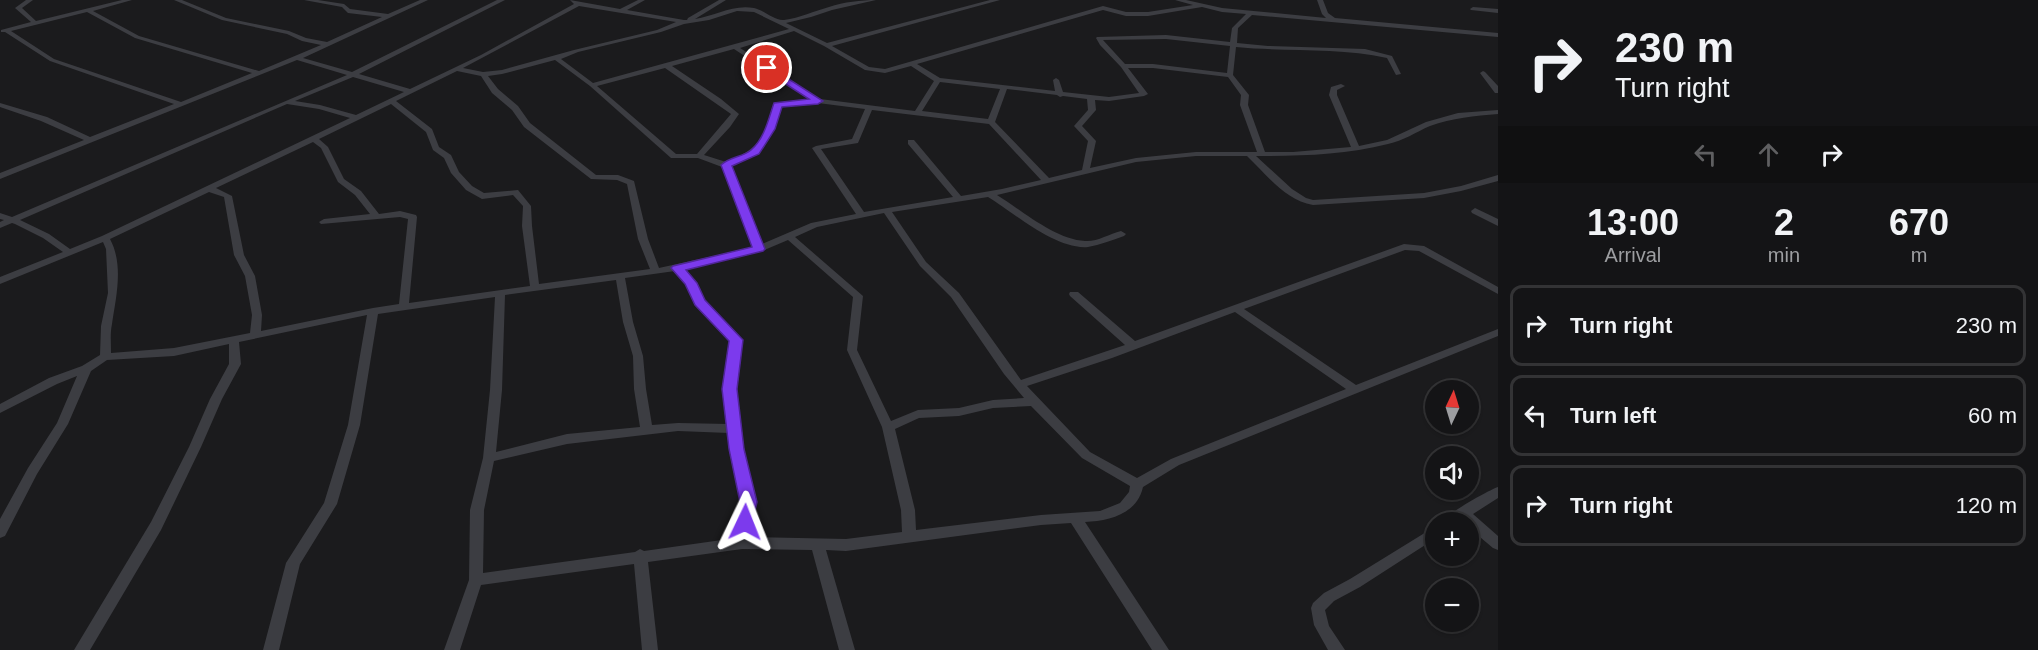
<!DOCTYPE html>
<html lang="en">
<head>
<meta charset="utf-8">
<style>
  :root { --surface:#141416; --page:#1d1d1f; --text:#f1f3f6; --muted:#9d9ea1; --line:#333335 }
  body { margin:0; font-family:Arial,sans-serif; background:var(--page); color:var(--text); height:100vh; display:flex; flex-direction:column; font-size:22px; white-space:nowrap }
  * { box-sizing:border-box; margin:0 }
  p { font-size:20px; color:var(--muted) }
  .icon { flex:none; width:33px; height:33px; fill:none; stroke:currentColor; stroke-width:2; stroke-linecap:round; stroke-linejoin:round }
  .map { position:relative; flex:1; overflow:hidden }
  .sheet { display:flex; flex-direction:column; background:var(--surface); width:540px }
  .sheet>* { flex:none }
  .hud { background:#141416; color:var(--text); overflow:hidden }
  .needle { width:39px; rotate:4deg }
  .buttons { position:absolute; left:1425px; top:380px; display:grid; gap:12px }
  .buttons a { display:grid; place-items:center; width:54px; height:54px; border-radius:50%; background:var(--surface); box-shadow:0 2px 4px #0004,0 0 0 2px var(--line); font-size:30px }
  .pin { position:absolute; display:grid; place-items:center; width:51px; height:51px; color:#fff; margin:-26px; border:3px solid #fff; border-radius:50%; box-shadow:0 2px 6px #0007 }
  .me { position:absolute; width:66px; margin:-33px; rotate:2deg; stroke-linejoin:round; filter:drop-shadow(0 0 4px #0008) }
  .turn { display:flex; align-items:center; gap:21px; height:126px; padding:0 18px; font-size:27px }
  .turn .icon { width:78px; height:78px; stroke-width:2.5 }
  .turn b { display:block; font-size:42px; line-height:51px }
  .lanes { display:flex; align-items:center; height:57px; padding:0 18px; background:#0003; justify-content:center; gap:30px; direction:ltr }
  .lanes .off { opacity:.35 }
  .eta { display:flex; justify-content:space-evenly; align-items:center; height:102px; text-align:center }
  .eta b { font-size:36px; font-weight:600; line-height:42px }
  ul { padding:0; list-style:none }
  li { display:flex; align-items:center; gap:18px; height:81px; margin:0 12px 9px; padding:0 6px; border:3px solid var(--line); border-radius:12px }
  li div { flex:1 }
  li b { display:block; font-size:22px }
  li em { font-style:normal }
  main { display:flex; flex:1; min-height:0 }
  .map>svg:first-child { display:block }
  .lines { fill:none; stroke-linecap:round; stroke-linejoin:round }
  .street { fill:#3c3d42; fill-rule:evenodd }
  .route { fill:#7c3aed; stroke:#51269a; stroke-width:1.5 }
</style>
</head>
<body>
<main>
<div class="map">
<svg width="1498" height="650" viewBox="0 0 1498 650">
  <rect width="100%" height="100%" fill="#1b1b1d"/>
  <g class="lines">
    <g class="street">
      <path d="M26,0H33L22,8L36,21L122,0H132L93,11L139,36L259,71L321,45L302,41L287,34L222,20L174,0H182L226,18L289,31L306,38L327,42L382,17L348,13L342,7L304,0H318L344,4L350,9L388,14L420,0H428L303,58L352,72L497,0H505L359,74L410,89L481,55L574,4L570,0L620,9L638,0H645L627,10L684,20H687L688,18L719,0H726L695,19C715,16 733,4 754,8C764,10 774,21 784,20C800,18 814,11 829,7C844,2 861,0 876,0L832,10L811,17L786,23L827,43L990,0H1000L832,46L869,67L885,69L1103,6L1126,12H1148L1193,5L1175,0H1186L1222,8L1326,18L1322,14L1317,0H1323L1328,13L1335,18L1498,33V37L1252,15L1238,28L1237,43L1268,46L1365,49L1392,56L1401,74L1396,75L1387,58C1339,47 1286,52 1236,47L1233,75L1249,95L1248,105L1265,152H1293L1351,147L1329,95L1331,87L1341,84L1345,86L1337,90V95L1359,146L1387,140L1426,122L1458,113L1498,110V114C1475,116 1452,118 1430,126C1416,132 1403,141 1388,144C1345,155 1301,156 1256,156L1292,189L1306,198L1313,200L1424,193L1461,186L1498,175V181L1461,191L1424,198L1313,205C1285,200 1267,175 1247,156H1196L1136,162L997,195C1021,210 1056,240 1085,241C1097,242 1109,234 1121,231L1126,234L1124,236C1112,240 1100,245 1088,247C1056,250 1014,213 988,197L892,212L926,262L959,293L1021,380L1125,345L1070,296L1069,294L1070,292H1078L1135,341L1404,244L1424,246L1498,287V294L1419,251L1405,250L1244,309L1356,385L1498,329V336L1179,465L1143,487C1137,514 1109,521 1085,522L1169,650H1152L1071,523L1041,525L846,551L826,550L855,650H839L812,550L742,549L648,562L658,650H642L634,564L481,585L460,650H444L469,580L470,510L483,458L490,390L495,297L378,314L360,425L337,504L300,564L279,650H263L286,563L324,503L348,425L367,315L239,342L241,364L222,399L201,447L161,530L90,650H74L151,522L189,447L210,399L229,364V344L174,356L107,360L91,371L68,424L37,474L5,536L0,538V519L28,468L57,423L77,376L57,384L0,413V404L49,378L82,366L100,355L101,326L108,293L106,249L103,242L0,284V277L63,252L43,238L15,224L12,223L0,228V222L4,220L0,219V213L12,217L347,75L297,60L0,179V173L84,140L41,121L0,107V103L47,117L90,137L174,104L50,61L5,32H1V30L31,22L15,8ZM579,6L676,22L657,30L574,50L502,70L483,72L463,68ZM1202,7L1222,12L1246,14L1232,28L1230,42L1166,35L1097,37L1096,38L1100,45L1121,67L1139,93L1109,97L1063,92L1059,80L1056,78L1053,80L1055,91L940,78L917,64L1103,10L1126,16H1148ZM737,11L754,12L789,29L593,83L561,59L578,52L661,32L684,24L709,20ZM87,12L135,38L252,73L181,102L54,59L11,31ZM794,31L824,46L865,70L885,73L911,66L934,81L915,111L820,99L740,48ZM1166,39L1230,46L1227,73L1153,64H1125L1103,40ZM734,49L811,100L775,103C763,138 761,148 726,162L704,155L730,127L739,114L721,99L672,66ZM555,60L590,86L671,158H698L722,167L754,247L659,268L648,239L634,181L618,175H596L530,123L518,106L498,89L488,76L502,74ZM665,68L731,114L697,154H676L597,86ZM1128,68H1153L1228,77L1241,95L1240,105L1257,152H1196L1136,158L1090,168L1096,141L1082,126L1096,110L1095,100L1109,101L1144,96L1148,94ZM457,71L481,76L492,93L512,110L524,127L591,179L617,180L627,184L638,239L650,269L539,284L532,226L531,206L518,190L484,193L472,186L459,172L451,155L439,147L432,129L396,101ZM353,77L404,92L356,115L320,105L295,101ZM940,82L1000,89L988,119L922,111ZM1007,89L1057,95L1060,97L1063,96L1087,99L1088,110L1074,126L1088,141L1082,170L1049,178L995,122ZM818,103L865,109L852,139L816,146L812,148L856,214L811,223L762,244L731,166C739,162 749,160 757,154C770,143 778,123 781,107ZM287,104L319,109L350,118L102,236L70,249L49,234L20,220ZM391,104L426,132L433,150L444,158L451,173L466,190L482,199L513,195L523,206L522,226L530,286L409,303L417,217L416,215L400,211L379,214L361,191L344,179L328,147L319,139ZM872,110L989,124L1041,180L1002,189L961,196L914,140H908V144L953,197L864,212L821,149L858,143ZM313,142L321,148L338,182L355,195L370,214L324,219L319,222L321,224L400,217L408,219L399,304L373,308L261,331L262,315L255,276L244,255L232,196L216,188ZM209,192L224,197L234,255L245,276L252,315L250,333L174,348L111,353C111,343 110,333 112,324C116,297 124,265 110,239ZM884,213L920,266L951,297L1004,374L1024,398L993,400L959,408L918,410L891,421L857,350L863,296L795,237L817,227ZM788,240L853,297L847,350L882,427L901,510L902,532L846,539L750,537L755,502L743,449L736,389L741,341L704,301L696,283L684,269L762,251ZM675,271L687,284L696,304L731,342L724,389L728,424L678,423L652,425L646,389L643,356L633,322L625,278ZM616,280L623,322L633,356L634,389L640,427L567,434L496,452L502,390L505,295ZM1235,312L1346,389L1171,459L1137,478L1090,452L1027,386L1112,358ZM1031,406L1082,458L1130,486L1129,492L1120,503L1100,511L1041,515L916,530L915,510L895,429L919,418L959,416L993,408ZM678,431L729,433L741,502L736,538L644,551L640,549L635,552L483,573L484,510L494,461L567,444Z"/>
      <polygon points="1473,7 1498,9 1498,13 1471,10 1470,9"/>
      <polygon points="1483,71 1485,72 1498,86 1498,93 1495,93 1480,73"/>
      <polygon points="1475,208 1498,219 1498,226 1472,213 1471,211"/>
      <path d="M1498,487V498L1473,514L1498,536V550L1493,548L1468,527V522H1442C1448,513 1487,491 1498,487Z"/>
      <polygon points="1436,526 1436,538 1360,587 1334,601 1325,610 1329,626 1345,650 1328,650 1314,625 1311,608 1313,603 1324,593 1350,579"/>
    </g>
  </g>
  <path class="route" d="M764,67H770L823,101L818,104L782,107L775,129L759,154L732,166L765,249L763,251L686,270L697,283L705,300L743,340L737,389L744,449L757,502L751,527L745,530L739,527L736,522L740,502L729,449L722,389L729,341L695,305L685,284L671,268L673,266L752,247L721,165C729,157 743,157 751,150C765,138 769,117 774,103L809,99L764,70Z"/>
</svg>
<div class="buttons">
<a><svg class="needle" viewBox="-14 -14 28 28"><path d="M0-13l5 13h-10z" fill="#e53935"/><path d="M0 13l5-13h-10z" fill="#9d9ea1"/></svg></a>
<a><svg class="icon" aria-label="sound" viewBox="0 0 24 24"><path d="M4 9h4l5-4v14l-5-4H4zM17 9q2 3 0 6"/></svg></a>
<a>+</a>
<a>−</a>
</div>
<div class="pin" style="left:767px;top:68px;background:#d93025"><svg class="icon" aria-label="arrive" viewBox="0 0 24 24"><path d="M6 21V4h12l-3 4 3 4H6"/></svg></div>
<svg class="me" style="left:745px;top:522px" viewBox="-20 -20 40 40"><path d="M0-17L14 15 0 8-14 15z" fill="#7c3aed" stroke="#fff" stroke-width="4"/></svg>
</div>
<section class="sheet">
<div class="hud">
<div class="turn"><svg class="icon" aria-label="right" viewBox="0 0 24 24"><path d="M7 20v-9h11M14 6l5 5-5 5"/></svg><div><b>230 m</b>Turn right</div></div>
<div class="lanes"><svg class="icon off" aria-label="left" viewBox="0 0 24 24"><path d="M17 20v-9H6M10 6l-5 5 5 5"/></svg><svg class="icon off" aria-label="ahead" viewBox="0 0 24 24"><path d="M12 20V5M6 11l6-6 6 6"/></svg><svg class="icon" aria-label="right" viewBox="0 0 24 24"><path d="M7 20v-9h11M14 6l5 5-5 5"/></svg></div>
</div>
<div class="eta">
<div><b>13:00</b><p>Arrival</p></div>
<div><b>2</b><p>min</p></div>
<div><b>670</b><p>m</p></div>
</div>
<ul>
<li><svg class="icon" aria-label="right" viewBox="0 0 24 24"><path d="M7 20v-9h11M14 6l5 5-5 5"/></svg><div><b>Turn right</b></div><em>230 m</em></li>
<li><svg class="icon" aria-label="left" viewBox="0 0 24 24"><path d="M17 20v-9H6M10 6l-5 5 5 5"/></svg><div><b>Turn left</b></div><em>60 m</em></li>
<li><svg class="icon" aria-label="right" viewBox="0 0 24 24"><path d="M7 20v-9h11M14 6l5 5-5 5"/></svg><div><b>Turn right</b></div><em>120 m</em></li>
</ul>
</section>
</main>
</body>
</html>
